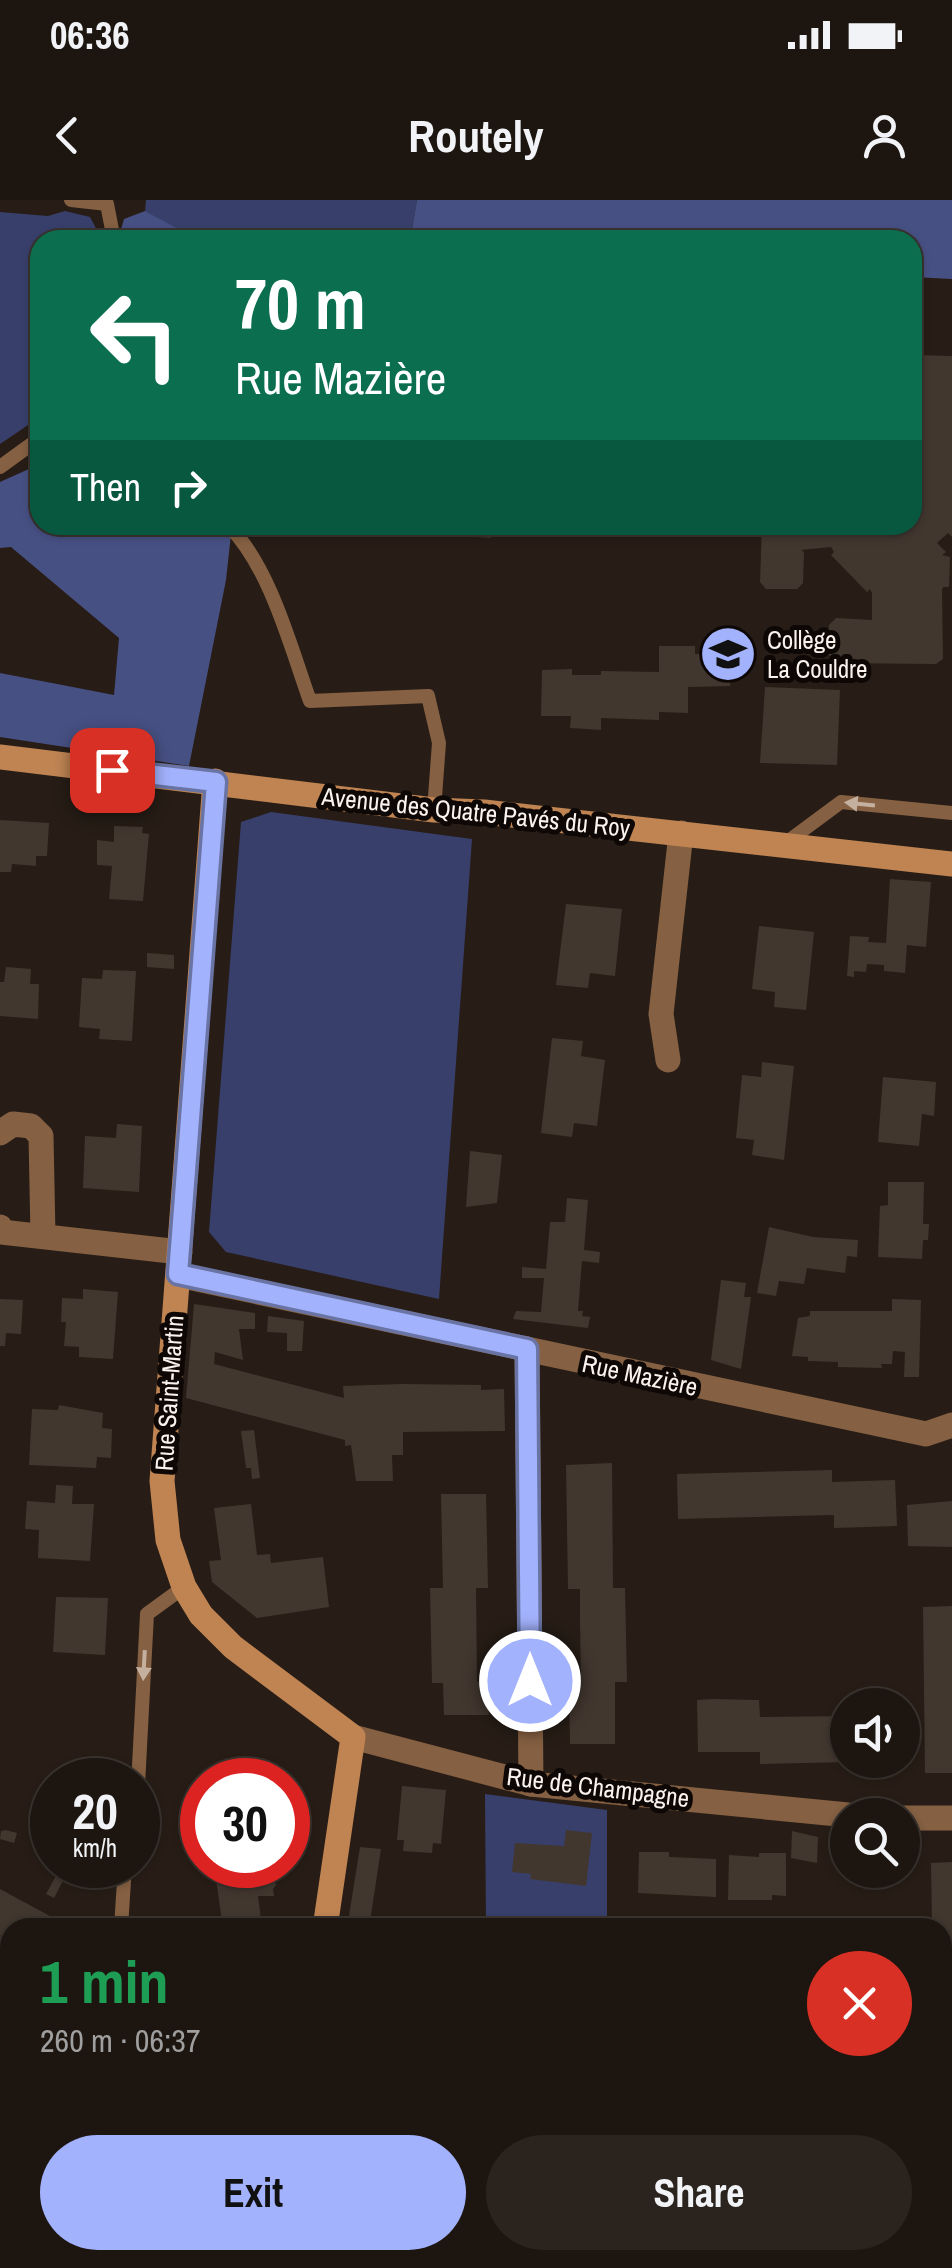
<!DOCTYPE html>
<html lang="en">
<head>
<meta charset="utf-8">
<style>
  :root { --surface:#1d1610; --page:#2a231e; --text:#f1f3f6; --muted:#a09f9f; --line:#3b3530; --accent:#a3b2fd }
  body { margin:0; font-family:"Archivo Narrow",sans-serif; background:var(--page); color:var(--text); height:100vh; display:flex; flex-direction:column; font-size:38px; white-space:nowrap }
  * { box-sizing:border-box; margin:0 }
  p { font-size:32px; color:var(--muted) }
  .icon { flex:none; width:55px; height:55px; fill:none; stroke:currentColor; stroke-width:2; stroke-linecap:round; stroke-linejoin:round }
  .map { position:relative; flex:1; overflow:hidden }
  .panel { position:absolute; left:0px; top:1718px; width:952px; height:352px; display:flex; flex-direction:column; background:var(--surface); border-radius:30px 30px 0 0; box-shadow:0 2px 8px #0004,0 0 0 2px var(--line) }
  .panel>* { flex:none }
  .banner { position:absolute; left:30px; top:30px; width:892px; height:305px; border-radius:30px; box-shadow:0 2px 8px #0004,0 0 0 2px var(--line); background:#0b6e4f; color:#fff; overflow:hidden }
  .tools { position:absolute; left:830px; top:1488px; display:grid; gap:20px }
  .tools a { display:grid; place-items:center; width:90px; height:90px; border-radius:50%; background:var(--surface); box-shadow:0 2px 8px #0004,0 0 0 2px var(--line); font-size:50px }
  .speed { position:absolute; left:30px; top:1558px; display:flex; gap:20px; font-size:50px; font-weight:700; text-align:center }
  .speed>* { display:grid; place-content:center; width:130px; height:130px; border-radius:50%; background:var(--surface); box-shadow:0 2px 8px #0004,0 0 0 2px var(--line); line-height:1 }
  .speed small { font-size:25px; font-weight:400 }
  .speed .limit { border:15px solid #d22; background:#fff; color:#111 }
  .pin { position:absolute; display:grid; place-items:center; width:85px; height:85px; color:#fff; margin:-42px; border-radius:20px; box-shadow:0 5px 15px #0006 }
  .me { position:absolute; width:110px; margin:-55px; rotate:0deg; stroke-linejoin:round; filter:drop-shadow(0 0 8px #0008) }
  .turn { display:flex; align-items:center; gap:35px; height:210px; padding:0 40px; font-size:45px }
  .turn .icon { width:130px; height:130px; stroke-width:2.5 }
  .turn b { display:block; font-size:70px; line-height:85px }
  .then { display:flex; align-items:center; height:95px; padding:0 40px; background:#0003; gap:20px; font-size:38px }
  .round { display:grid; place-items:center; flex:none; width:105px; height:105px; border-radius:52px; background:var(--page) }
  .overview { display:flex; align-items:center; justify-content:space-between; height:170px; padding:0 40px }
  h1 { font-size:60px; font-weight:800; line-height:75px; color:#1e9e55 }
  .action { display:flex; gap:20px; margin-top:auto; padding:20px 40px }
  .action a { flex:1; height:115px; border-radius:60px; background:var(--accent); color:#111; font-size:40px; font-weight:800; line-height:115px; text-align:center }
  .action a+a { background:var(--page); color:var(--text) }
  .status { display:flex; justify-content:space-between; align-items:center; height:70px; padding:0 50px; background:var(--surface); direction:ltr }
  .status svg { height:28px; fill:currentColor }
  header { display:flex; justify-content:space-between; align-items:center; height:130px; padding:0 40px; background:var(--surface); font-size:45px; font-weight:800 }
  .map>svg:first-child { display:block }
  .green { fill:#383f6b }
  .forest { fill:#475083 }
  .building { fill:#42372f }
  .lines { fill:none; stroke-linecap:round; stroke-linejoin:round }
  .lane { stroke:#856042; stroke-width:14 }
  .street { stroke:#856042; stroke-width:25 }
  .secondary { stroke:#bf8452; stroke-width:25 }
  .oneway { fill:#c5b0a0 }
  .route-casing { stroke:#6a74a4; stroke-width:25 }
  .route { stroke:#a3b2fd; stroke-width:18 }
  .labels { text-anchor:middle; stroke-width:10; stroke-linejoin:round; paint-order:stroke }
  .poi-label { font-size:25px; fill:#f9f2ed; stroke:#0d0806; text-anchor:start }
  .street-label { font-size:25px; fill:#f9f2ed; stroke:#0d0806 }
</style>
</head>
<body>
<div class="status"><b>06:36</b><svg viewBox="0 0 49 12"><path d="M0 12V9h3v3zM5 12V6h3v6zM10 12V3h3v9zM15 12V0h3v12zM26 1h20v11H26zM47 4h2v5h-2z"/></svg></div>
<header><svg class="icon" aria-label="back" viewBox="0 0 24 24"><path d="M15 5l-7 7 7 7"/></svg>Routely<svg class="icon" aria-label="person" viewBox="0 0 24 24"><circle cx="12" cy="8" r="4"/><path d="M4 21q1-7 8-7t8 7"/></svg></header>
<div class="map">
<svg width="952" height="2068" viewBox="0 0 952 2068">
  <rect width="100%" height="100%" fill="#271d16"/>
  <g class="green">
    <polygon points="146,0 417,0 411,35 407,40 195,40 145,11"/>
    <polygon points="65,11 90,17 102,40 40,40 40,217 0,244 0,12 48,16"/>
    <polygon points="271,612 472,639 439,1099 226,1052 209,1032 241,622"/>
    <polygon points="485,1594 607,1610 607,1727 486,1727"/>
  </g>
  <g class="forest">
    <polygon points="417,0 952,0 952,79 913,77 912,40 407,40 411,35"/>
    <polygon points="145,11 193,37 195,40 118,40 124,19"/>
    <polygon points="40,264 40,325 232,325 226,380 189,566 0,537 0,473 114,495 119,438 11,347 0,348 0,282"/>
  </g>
  <g class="building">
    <polygon points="912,155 952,156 952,337 948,333 937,343 946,352 942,355 950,357 949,387 943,387 942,390 943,459 936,464 835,463 828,454 829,425 836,418 872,420 872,393 870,389 867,392 831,355 834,352 831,347 801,350 804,352 803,383 797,389 766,389 760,382 762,325 912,325"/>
    <polygon points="356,325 492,325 491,338 356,328"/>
    <polygon points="659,446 695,446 695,454 710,454 709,473 730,473 730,486 688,487 688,513 659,512 659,520 601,518 601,530 570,528 571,516 541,516 542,470 572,469 572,475 601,475 601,471 659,472"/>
    <polygon points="765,487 840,490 837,565 760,563"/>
    <polygon points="0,620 49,623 47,656 36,656 36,666 12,664 11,672 0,672"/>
    <polygon points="114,626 143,627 142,633 149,634 143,701 109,699 112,666 97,665 97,640 114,642"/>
    <polygon points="890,679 931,682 926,747 907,745 905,773 884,771 884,765 867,764 866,772 854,771 854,777 847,776 850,736 869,737 868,742 886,743"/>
    <polygon points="566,704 622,709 615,776 590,773 588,788 556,785"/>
    <polygon points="759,726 814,732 806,810 774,807 775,792 752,789"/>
    <polygon points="147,753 174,755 174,769 147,767"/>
    <polygon points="6,767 31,769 30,784 39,784 38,819 0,816 0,782 4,782"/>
    <polygon points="103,770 136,771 132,841 99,839 100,829 79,827 82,778 102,779"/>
    <polygon points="552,838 583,841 581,856 605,860 597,926 574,923 572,937 541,933"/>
    <polygon points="762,862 794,866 784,960 752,955 754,940 736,938 742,875 761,877"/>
    <polygon points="883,877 936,882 934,916 922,914 919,946 878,942"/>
    <polygon points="117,924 142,926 139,992 83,988 85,936 116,938"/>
    <polygon points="470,951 502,955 497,1003 466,1007"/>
    <polygon points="888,982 924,982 923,1024 929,1024 928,1040 923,1040 922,1059 878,1057 880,1006 888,1005"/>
    <polygon points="567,998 588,1000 584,1050 600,1052 599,1063 582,1061 578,1111 583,1111 582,1116 590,1117 588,1128 513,1119 516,1111 541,1112 544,1078 522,1078 522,1067 546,1069 550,1022 565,1022"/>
    <polygon points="769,1027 813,1037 858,1040 857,1057 847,1056 845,1073 807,1068 804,1084 779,1081 776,1096 757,1093"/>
    <polygon points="721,1080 746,1083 744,1097 751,1097 741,1169 711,1160"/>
    <polygon points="83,1089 118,1092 113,1159 79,1157 79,1147 64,1146 66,1122 61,1122 62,1098 83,1099"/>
    <polygon points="0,1099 23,1100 21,1134 6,1133 5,1146 0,1146"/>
    <polygon points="892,1099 921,1100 919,1177 904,1177 905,1152 893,1151 892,1164 881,1164 882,1168 838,1167 838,1162 808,1161 808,1157 792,1156 798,1118 810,1116 810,1111 892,1111"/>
    <polygon points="194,1104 255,1113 255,1129 239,1129 243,1160 215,1152 214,1164 344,1198 343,1186 402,1184 481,1185 481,1190 504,1189 505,1231 403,1232 403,1255 392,1255 393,1281 356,1281 351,1245 345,1246 345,1240 186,1198"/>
    <polygon points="268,1116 304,1121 302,1151 287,1151 287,1133 267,1132"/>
    <polygon points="59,1205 103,1213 102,1228 112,1229 111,1258 97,1257 96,1268 29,1265 32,1209 58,1210"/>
    <polygon points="254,1230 260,1278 252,1279 251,1268 246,1268 241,1231"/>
    <polygon points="612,1263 613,1388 625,1388 627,1482 615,1482 615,1544 570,1544 569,1483 581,1482 580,1420 580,1389 568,1389 566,1265"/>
    <polygon points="832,1270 832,1282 895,1280 897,1326 834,1328 834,1315 678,1319 677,1274"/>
    <polygon points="56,1285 73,1286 72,1304 94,1304 90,1361 38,1358 39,1330 25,1329 27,1301 55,1303"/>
    <polygon points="441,1294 486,1294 488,1388 476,1388 477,1482 488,1482 489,1515 444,1515 443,1483 432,1483 430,1388 443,1388"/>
    <polygon points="952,1301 952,1347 908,1346 907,1305"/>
    <polygon points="251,1304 257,1355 270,1354 271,1363 323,1357 329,1407 257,1418 212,1382 209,1361 221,1360 214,1308"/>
    <polygon points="56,1397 108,1398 105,1455 53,1452"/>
    <polygon points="952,1406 952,1573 925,1573 923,1407"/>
    <polygon points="713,1499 759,1500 760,1517 848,1516 848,1562 760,1564 760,1552 698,1552 697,1500"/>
    <polygon points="402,1586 446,1590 441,1644 433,1643 432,1653 403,1651 404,1640 397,1640"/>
    <polygon points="6,1630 17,1633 14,1643 0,1639 1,1631"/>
    <polygon points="566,1630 592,1633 586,1686 530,1679 531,1674 512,1672 515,1643 564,1646"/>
    <polygon points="792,1631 818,1637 817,1663 791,1658"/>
    <polygon points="360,1647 381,1649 369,1728 347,1728"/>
    <polygon points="639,1652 669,1652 669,1657 716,1659 716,1697 638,1693"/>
    <polygon points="759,1653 786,1653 786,1696 772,1695 772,1700 728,1700 729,1655 759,1657"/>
    <polygon points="952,1662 952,1902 942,1902 942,1728 932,1728 931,1663"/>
    <polygon points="62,1665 71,1665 54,1698 46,1694"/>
    <polygon points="214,1665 256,1665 256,1676 272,1674 276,1685 273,1689 274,1696 258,1696 262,1728 223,1728"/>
    <polygon points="0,1689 72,1728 10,1728 10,1740 0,1735"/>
    <polygon points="5,1833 10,1835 10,1880 0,1877 0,1849"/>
    <rect x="942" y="1926" width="10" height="107"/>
    <polygon points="147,2060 187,2060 186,2068 146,2068"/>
    <polygon points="285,2060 364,2060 361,2068 283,2068"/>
    <polygon points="390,2060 429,2060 447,2068 387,2068"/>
  </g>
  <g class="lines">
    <g class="lane">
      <polyline points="71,0 107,4 114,40"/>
      <polyline points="0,267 40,238"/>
      <path d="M228,325C270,367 290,445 310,501L428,496L439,543L434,610"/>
      <polyline points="783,645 841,602 952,613"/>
      <polyline points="138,1585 147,1414 184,1387"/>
      <polyline points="121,1728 125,1665"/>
    </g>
    <g class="street">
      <polyline points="668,860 661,814 681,633"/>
      <polyline points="0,933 13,924 31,926 41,936 43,1036"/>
      <polyline points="0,1027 1,1032 180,1052"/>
      <polyline points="178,1075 926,1234 952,1225"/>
      <polyline points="527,1149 531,1584"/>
      <polyline points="353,1537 531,1584 848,1615"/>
      <polyline points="902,1618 952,1618"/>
      <polyline points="0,1749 10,1755"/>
      <polyline points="527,2060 547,2068"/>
    </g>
    <g class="secondary">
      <polyline points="0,557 434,610 484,612 952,664"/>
      <polyline points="215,581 162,1281 168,1340 184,1387 201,1415 233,1447 353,1537 325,1728"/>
      <polyline points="245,2068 248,2060"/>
    </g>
  </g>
  <defs><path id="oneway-solid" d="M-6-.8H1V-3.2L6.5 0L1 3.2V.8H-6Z" transform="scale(2.5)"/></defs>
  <g class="oneway">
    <use href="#oneway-solid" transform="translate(860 604) rotate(-174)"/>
    <use href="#oneway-solid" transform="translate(144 1465) rotate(93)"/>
  </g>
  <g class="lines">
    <g class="route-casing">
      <polyline id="route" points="112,570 216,582 178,1074 527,1149 530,1481"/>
    </g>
    <use href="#route" class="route"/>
  </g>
  <defs>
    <g id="school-disc" transform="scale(2.875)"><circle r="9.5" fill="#a3b2fd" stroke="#0d0806"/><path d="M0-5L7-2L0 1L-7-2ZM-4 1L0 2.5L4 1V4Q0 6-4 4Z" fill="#111"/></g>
  </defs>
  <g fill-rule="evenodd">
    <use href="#school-disc" x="728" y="454"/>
  </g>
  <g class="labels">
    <g class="poi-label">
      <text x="767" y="449">Collège<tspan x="767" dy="29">La Couldre</tspan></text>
    </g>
    <g class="street-label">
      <text transform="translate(476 612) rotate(6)" y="9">Avenue des Quatre Pavés du Roy</text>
      <text transform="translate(640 1175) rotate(12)" y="9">Rue Mazière</text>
      <text transform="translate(169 1193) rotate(-86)" y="9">Rue Saint-Martin</text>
      <text transform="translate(598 1587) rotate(7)" y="9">Rue de Champagne</text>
    </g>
  </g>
</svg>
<div class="tools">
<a><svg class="icon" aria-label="sound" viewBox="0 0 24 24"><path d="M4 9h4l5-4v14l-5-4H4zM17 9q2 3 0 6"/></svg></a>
<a><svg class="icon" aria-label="search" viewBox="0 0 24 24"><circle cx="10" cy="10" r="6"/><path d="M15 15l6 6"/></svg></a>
</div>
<div class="speed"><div>20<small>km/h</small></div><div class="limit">30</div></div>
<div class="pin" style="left:112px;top:570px;background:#d93025"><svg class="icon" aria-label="arrive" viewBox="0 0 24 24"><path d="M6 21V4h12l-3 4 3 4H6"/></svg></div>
<svg class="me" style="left:530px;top:1481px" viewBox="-20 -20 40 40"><circle r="17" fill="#a3b2fd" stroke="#fff" stroke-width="3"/><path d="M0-11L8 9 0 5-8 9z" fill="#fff"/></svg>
<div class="banner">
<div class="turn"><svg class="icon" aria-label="left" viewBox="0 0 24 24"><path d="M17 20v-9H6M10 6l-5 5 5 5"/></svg><div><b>70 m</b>Rue Mazière</div></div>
<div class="then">Then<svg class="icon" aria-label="right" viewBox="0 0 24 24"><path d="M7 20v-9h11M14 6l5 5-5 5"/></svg></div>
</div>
<section class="panel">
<div class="overview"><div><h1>1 min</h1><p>260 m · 06:37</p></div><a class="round" style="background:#d93025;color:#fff"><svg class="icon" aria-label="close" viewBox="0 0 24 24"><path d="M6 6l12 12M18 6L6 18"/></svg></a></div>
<div class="action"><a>Exit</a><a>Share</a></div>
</section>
</div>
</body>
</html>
